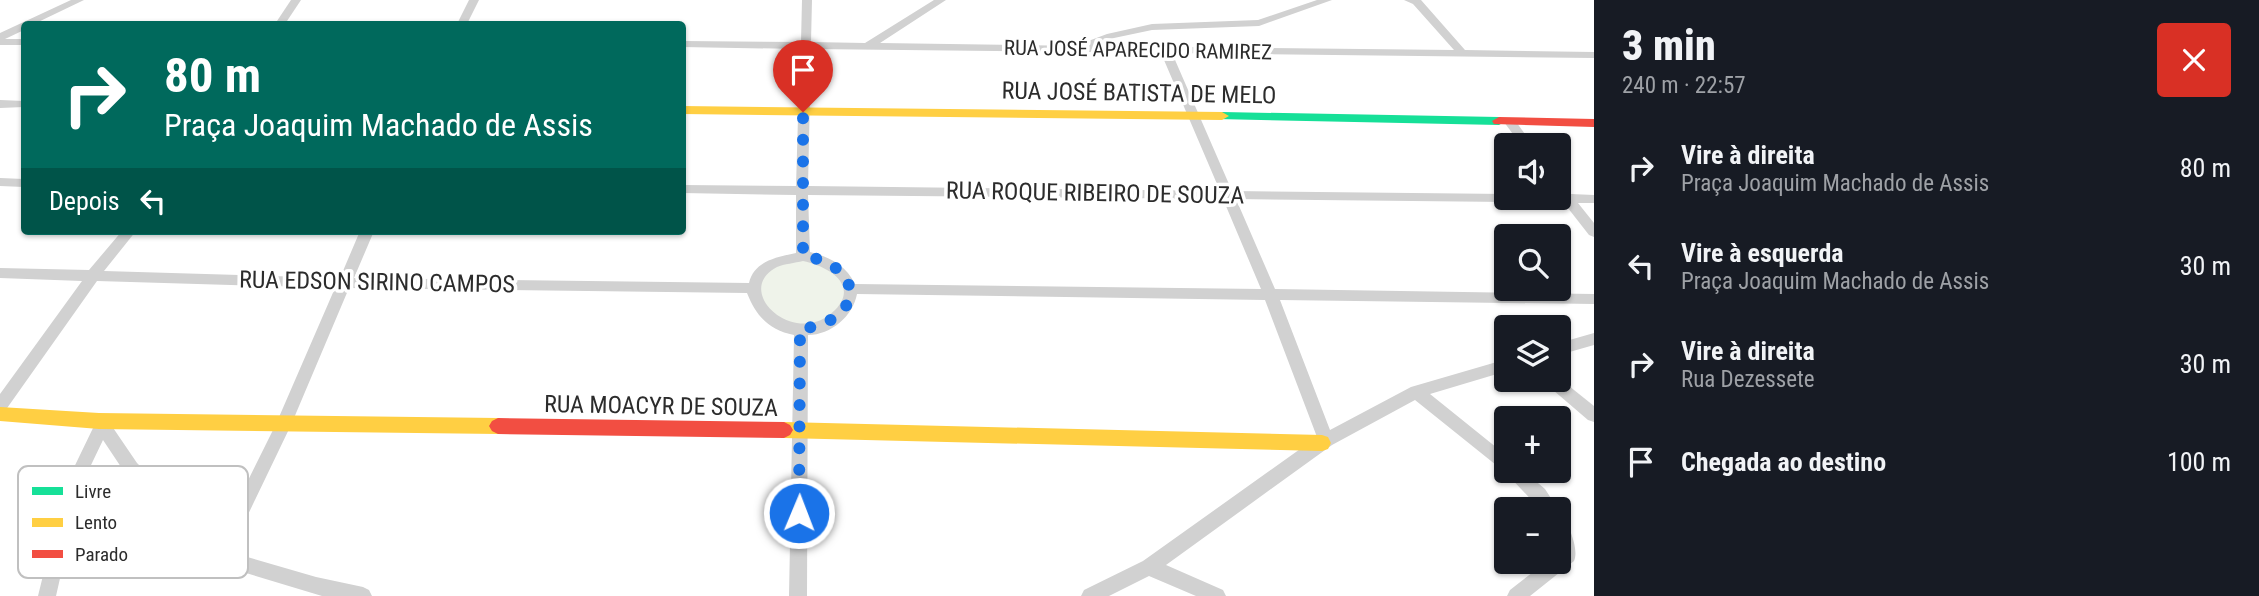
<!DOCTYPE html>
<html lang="pt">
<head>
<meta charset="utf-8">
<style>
  :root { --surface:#171b24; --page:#20242c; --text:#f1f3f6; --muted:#9ea1a6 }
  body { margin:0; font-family:"Roboto Condensed",sans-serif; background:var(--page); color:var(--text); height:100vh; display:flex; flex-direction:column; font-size:26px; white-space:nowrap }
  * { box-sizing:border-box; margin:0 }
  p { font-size:23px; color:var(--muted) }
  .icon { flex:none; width:38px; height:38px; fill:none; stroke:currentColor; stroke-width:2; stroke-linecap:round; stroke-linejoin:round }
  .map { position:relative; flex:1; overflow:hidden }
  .sheet { display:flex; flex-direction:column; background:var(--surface); width:665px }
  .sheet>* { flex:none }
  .banner { position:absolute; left:21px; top:21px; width:665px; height:214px; border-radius:7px; box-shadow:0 2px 5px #0004; background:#00695c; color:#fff; overflow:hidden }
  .controls { position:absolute; left:1494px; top:133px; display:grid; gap:14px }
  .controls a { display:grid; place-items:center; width:77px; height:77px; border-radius:7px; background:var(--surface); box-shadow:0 2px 5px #0004; font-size:35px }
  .pin { position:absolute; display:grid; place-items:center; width:60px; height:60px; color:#fff; margin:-72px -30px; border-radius:50% 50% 50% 0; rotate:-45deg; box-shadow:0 0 7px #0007 }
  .pin .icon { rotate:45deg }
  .me { position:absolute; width:77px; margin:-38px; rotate:1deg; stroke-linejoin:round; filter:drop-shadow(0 0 5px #0008) }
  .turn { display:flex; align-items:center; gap:24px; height:147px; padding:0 28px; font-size:32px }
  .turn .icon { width:91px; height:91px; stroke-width:2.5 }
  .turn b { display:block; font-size:49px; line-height:60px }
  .then { display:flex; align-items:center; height:66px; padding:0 28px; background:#0003; gap:14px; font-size:26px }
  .round { display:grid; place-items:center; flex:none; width:74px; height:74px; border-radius:7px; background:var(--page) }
  .head { display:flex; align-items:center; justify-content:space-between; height:119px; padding:0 28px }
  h1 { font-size:42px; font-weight:800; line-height:52px }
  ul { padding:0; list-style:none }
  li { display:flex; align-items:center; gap:21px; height:98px; padding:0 28px }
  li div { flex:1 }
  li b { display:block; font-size:26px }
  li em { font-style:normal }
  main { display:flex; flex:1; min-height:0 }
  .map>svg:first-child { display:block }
  .green { fill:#eff3ea }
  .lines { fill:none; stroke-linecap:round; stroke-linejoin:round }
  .street { fill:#d1d1d1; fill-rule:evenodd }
  .fast { fill:#16e098; fill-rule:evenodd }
  .slow { fill:#ffcf43; fill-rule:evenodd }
  .jam { fill:#f24e42; fill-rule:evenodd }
  .route { stroke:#1a73e8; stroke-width:12; stroke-dasharray:0 21.6 }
  .labels { text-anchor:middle; stroke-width:7; stroke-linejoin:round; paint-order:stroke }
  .far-street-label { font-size:21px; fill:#2c2c2c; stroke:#fff }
  .street-label { font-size:24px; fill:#2c2c2c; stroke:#fff }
  .key { fill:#fff; stroke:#c0c0c0; stroke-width:2 }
  .key-label { font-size:19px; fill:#2c2c2c }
</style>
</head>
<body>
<main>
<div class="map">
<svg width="1594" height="596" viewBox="0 0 1594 596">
  <rect width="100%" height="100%" fill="#fff"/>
  <path class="green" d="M815,260L843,280L845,303C808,337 803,327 761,310L760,277L778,262Z"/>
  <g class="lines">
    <g class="street">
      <polygon points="71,0 84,0 34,24 24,24 24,30 5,39 24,39 24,45 0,45 0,33"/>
      <polygon points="291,0 301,0 285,24 275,24"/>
      <polygon points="469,0 479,0 467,24 457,24"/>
      <path d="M802,0H812L811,42L865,43L934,0H946L880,43L1082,46L1083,43L1107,34L1152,24L1258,20L1317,0H1332L1259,26L1152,30L1114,38L1095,46L1454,50L1413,4L1404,0H1421L1465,50L1594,52V58L1172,53L1232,191L1507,194V198H1513L1507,202L1236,199L1275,289L1594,294V304L1280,300L1330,430L1411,387L1507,359V371L1430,394L1507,456V471H1524L1545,489L1558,509H1540L1506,473L1415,400L1332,445L1166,565L1223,590L1226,596H1196L1149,576L1109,596H1081L1084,590L1143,561L1317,437L1265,300L857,294C853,316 831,335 808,335L807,596H789L794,335C769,330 756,316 747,293L349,288L291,425L230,552L316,577L363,587L369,590L372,596H322L213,563L160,511L125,473L103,440L81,486L56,596H38L65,486L94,426L91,421L93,416L99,414L105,416L137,463L217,543L276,424L335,288L97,281L5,411L0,413V394L82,281L0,278V268L89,270L122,231H136L104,271L340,278L360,231H374L354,278L749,283C754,261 777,257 796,253V195L682,193V185L796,186L800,49L682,47V41L801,42ZM811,49L1161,53L1220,191L808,186ZM808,195L1223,199L1261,289L855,284C846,265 829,257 810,252ZM803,261C827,266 860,284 835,310C796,350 731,291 777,267C784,264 795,263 803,261Z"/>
      <polygon points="0,100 24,101 24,107 0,108"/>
      <polygon points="1510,118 1514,119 1533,145 1521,145 1504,122"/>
      <polygon points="0,178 24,179 24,187 0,186"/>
      <polygon points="1559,184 1563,185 1571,194 1594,195 1594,203 1578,203 1594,223 1594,237 1589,235 1564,203 1524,202 1518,198 1559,198"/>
      <polygon points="1594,333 1594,345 1559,355 1559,343"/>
      <polygon points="1559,378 1594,406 1594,422 1588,420 1546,384 1543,380 1559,380"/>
      <path d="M1559,516L1565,518C1570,530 1579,550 1574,561L1530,596H1507L1510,590L1546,562H1559Z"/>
    </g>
    <polygon class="fast" points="1222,112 1499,117 1506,121 1499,125 1217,119 1215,116"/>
    <g class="slow">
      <polygon points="682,106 1222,112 1229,116 1222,120 682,114"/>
      <polygon points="0,407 99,413 498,418 504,421 507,426 504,431 498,434 99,429 0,421"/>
      <polygon points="784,422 1322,435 1328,437 1331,443 1328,449 1322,451 784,438 778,435 775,430 778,425"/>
    </g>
    <g class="jam">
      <polygon points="1499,117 1594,119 1594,127 1494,124 1492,121"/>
      <polygon points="498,418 784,422 790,425 793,430 790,435 784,438 498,434 492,431 489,426 492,421"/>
    </g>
  </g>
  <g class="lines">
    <path class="route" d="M799,513L800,329C865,322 867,265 803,256V112"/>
  </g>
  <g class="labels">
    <g class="far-street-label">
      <text transform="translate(1138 50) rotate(1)" y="7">RUA JOSÉ APARECIDO RAMIREZ</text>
    </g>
    <g class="street-label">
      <text transform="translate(1139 93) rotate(1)" y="8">RUA JOSÉ BATISTA DE MELO</text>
      <text transform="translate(1095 193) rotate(1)" y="8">RUA ROQUE RIBEIRO DE SOUZA</text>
      <text transform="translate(377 282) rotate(1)" y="8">RUA EDSON SIRINO CAMPOS</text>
      <text transform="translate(661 406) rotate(1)" y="8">RUA MOACYR DE SOUZA</text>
    </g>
  </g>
  <rect x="18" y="466" width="230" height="112" rx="10" class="key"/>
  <rect x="32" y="487" width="31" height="8" fill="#16e098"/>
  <rect x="32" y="518" width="31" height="9" fill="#ffcf43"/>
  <rect x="32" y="550" width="31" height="8" fill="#f24e42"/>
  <g class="key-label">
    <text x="75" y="498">Livre</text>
    <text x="75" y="529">Lento</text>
    <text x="75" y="561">Parado</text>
  </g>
</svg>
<div class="controls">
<a><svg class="icon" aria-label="sound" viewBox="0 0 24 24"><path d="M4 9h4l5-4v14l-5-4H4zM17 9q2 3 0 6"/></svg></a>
<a><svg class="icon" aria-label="search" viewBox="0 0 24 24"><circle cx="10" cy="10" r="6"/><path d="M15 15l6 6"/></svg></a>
<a><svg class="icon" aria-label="layers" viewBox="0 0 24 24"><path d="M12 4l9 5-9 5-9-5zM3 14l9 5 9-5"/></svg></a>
<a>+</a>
<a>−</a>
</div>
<div class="pin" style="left:803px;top:112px;background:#d93025"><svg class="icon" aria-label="arrive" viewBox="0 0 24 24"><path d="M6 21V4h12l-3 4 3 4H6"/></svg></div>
<svg class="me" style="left:799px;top:513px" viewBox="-20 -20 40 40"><circle r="17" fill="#1a73e8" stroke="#fff" stroke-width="3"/><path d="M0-11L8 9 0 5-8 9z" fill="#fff"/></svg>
<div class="banner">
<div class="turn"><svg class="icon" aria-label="right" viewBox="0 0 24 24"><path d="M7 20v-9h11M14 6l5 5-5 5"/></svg><div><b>80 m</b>Praça Joaquim Machado de Assis</div></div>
<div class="then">Depois<svg class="icon" aria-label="left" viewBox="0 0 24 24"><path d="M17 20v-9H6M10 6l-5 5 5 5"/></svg></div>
</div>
</div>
<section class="sheet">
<div class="head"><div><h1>3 min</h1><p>240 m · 22:57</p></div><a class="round" style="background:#d93025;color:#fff"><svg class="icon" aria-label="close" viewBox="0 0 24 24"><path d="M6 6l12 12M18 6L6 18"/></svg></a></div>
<ul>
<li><svg class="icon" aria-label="right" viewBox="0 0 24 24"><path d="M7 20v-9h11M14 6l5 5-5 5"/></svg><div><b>Vire à direita</b><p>Praça Joaquim Machado de Assis</p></div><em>80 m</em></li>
<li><svg class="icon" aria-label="left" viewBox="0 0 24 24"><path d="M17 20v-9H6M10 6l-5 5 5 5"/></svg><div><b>Vire à esquerda</b><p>Praça Joaquim Machado de Assis</p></div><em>30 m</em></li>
<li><svg class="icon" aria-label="right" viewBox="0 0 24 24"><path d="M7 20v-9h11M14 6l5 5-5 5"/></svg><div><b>Vire à direita</b><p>Rua Dezessete</p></div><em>30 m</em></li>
<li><svg class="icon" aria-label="arrive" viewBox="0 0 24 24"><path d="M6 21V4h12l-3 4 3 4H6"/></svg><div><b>Chegada ao destino</b></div><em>100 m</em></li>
</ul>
</section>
</main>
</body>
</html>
